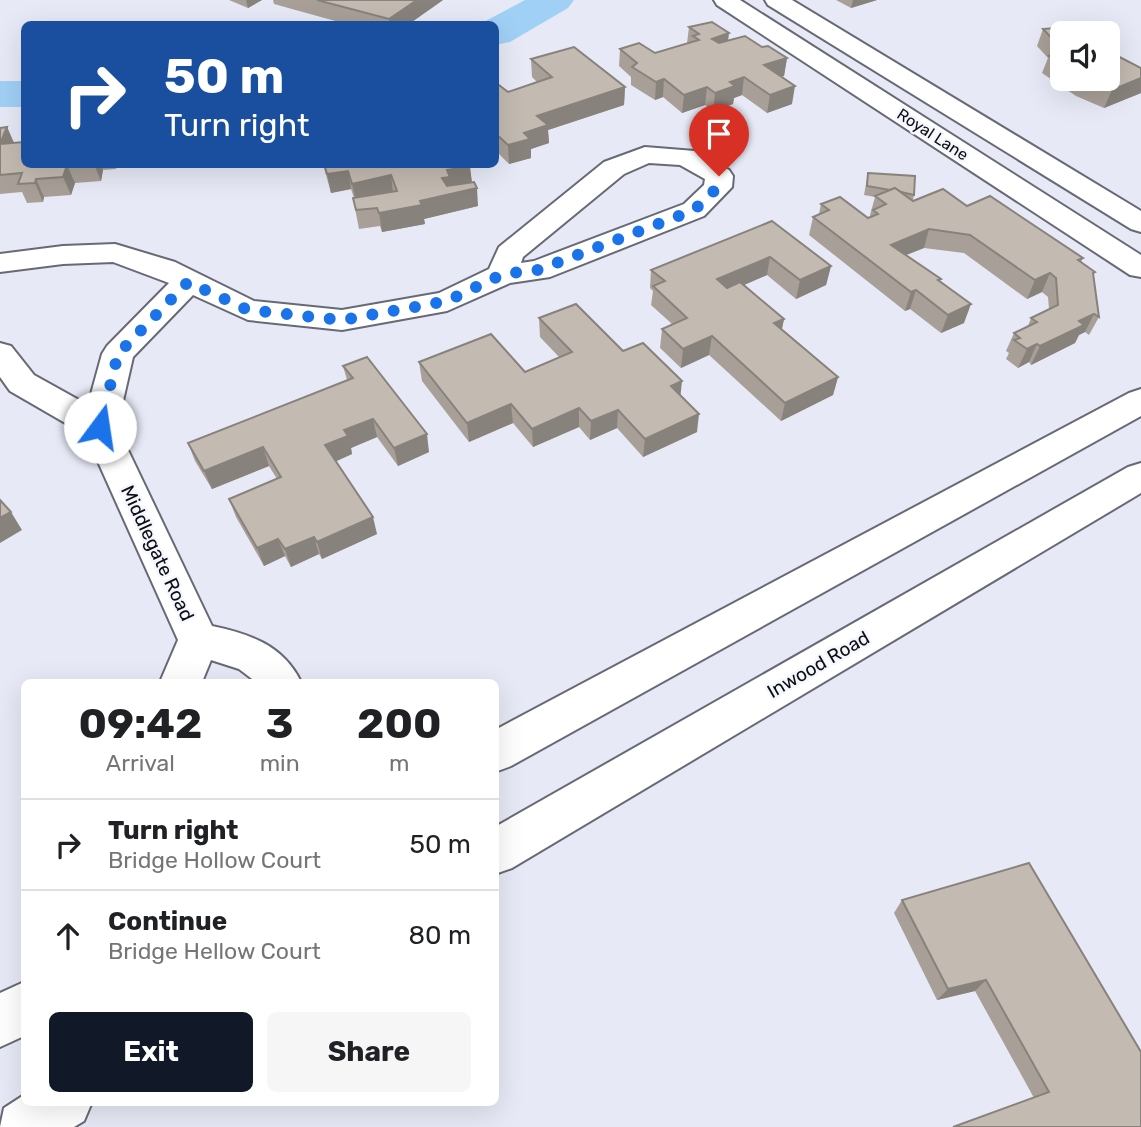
<!DOCTYPE html>
<html lang="en">
<head>
<meta charset="utf-8">
<style>
  :root { --surface:#fff; --page:#f6f6f6; --text:#202124; --muted:#757577; --line:#e0e0e0; --accent:#111827 }
  body { margin:0; font-family:Rubik,sans-serif; background:var(--page); color:var(--text); height:100vh; display:flex; flex-direction:column; font-size:26px; white-space:nowrap }
  * { box-sizing:border-box; margin:0 }
  p { font-size:23px; color:var(--muted) }
  .icon { flex:none; width:38px; height:38px; fill:none; stroke:currentColor; stroke-width:2; stroke-linecap:round; stroke-linejoin:round }
  .map { position:relative; flex:1; overflow:hidden }
  .sheet { position:absolute; left:21px; top:679px; width:478px; height:427px; display:flex; flex-direction:column; background:var(--surface); border-radius:10px; box-shadow:0 7px 28px #0002 }
  .sheet>* { flex:none }
  .hud { position:absolute; left:21px; top:21px; width:478px; height:147px; border-radius:10px; box-shadow:0 7px 28px #0002; background:#1a4fa0; color:#fff; overflow:hidden }
  .tools { position:absolute; left:1050px; top:21px; display:grid; gap:14px }
  .tools a { display:grid; place-items:center; width:70px; height:70px; border-radius:10px; background:var(--surface); box-shadow:0 7px 28px #0002; font-size:35px }
  .pin { position:absolute; display:grid; place-items:center; width:60px; height:60px; color:#fff; margin:-72px -30px; border-radius:50% 50% 50% 0; rotate:-45deg; box-shadow:0 0 7px #0007 }
  .pin .icon { rotate:45deg }
  .me { position:absolute; width:77px; margin:-38px; rotate:14deg; stroke-linejoin:round; filter:drop-shadow(0 0 5px #0008) }
  .turn { display:flex; align-items:center; gap:24px; height:147px; padding:0 28px; font-size:32px }
  .turn .icon { width:91px; height:91px; stroke-width:2.5 }
  .turn b { display:block; font-size:49px; line-height:60px }
  .eta { display:flex; justify-content:space-evenly; align-items:center; height:119px; text-align:center }
  .eta b { font-size:42px; font-weight:700; line-height:49px }
  .action { display:flex; gap:14px; margin-top:auto; padding:14px 28px }
  .action a { flex:1; height:80px; border-radius:10px; background:var(--accent); color:#fff; font-size:28px; font-weight:700; line-height:80px; text-align:center }
  .action a+a { background:var(--page); color:var(--text) }
  ul { padding:0; list-style:none }
  li { display:flex; align-items:center; gap:21px; height:91px; padding:0 28px; border-top:2px solid var(--line) }
  li div { flex:1 }
  li b { display:block; font-size:26px }
  li em { font-style:normal }
  .map>svg:first-child { display:block }
  .lines { fill:none; stroke-linecap:round; stroke-linejoin:round }
  .river { fill:#a1d0f6; fill-rule:evenodd }
  .street-casing { stroke:#676a74; stroke-width:4 }
  .secondary-casing { stroke:#676a74; stroke-width:4 }
  .street { fill:#fff; fill-rule:evenodd }
  .secondary { fill:#fff; fill-rule:evenodd }
  .wall { fill:#a8a098 }
  .shaded-wall { fill:#88827c }
  .building { fill:#c3bab1; stroke:#88827c; stroke-width:2 }
  .route { stroke:#1a73e8; stroke-width:12; stroke-dasharray:0 21.6 }
  .labels { text-anchor:middle; stroke-width:5; stroke-linejoin:round; paint-order:stroke }
  .far-street-label { font-size:16px; fill:#0d0e12; stroke:#f5f7ff }
  .street-label { font-size:19px; fill:#0d0e12; stroke:#f5f7ff }
</style>
</head>
<body>
<div class="map">
<svg width="1141" height="1127" viewBox="0 0 1141 1127">
  <rect width="100%" height="100%" fill="#e7eaf6"/>
  <g class="lines">
    <g class="river">
      <polygon points="525,0 574,0 568,8 510,42 495,45 495,24 480,24"/>
      <rect x="0" y="81" width="24" height="26"/>
    </g>
    <g class="street-casing">
      <path id="street" d="M645,147L695,151L729,170L733,176L732,187L704,216L550,277L510,283L447,311L342,330L248,320L193,295L133,357L117,427L212,626C250,634 283,645 301,682H256L239,669L211,660L202,682H160L178,640L86,435L10,391L0,377V343L11,346L34,375L88,405L102,354L107,346L169,283L113,262L63,264L0,272V254L63,246L115,244L175,262L254,301L342,310L439,293L489,269L499,247L604,162ZM649,163L680,165L705,179L704,185L684,204L534,261L521,263L523,257L624,174Z"/>
    </g>
    <g class="secondary-casing">
      <g id="secondary">
        <polygon points="714,0 740,0 1141,255 1141,277 1130,275 717,5"/>
        <polygon points="765,0 792,0 1141,211 1141,232 1131,229 768,5"/>
        <polygon points="1141,389 1141,416 511,766 495,772 495,730 1129,393"/>
        <polygon points="1141,463 1141,493 512,868 495,874 495,827 1128,467"/>
        <polygon points="24,982 24,1036 0,1047 0,993"/>
        <polygon points="24,1095 24,1102 92,1102 84,1121 74,1127 0,1127 4,1108"/>
      </g>
    </g>
    <use href="#street" class="street"/>
    <use href="#secondary" class="secondary"/>
  </g>
  <g class="wall">
    <polygon points="229,0 262,0 248,8"/>
    <polygon points="273,0 443,0 409,24 346,24 274,4"/>
    <polygon points="836,0 877,0 851,8"/>
    <polygon points="689,27 728,41 762,47 787,58 784,76 781,76 792,104 767,113 742,95 734,98 733,104 713,111 705,105 682,113 663,97 655,100 631,85 631,77 619,66 620,49 655,53 687,43"/>
    <polygon points="1043,29 1062,33 1062,79 1108,79 1141,68 1141,93 1104,108 1076,96 1042,73 1048,58 1037,46"/>
    <polygon points="531,59 625,87 624,105 548,130 549,143 531,149 531,158 509,164 495,150 495,82 508,92 537,82 532,77"/>
    <polygon points="7,127 24,164 117,164 116,169 103,170 101,181 75,183 71,195 44,197 43,202 27,203 22,192 0,194 0,128"/>
    <polygon points="323,164 469,164 472,182 478,206 424,219 425,224 382,232 380,226 359,229 353,198 354,198 351,189 331,193"/>
    <polygon points="868,173 914,195 913,200 967,206 1083,258 1081,262 1093,275 1099,317 1089,335 1085,332 1079,335 1075,343 1031,365 1029,362 1018,368 1006,359 1009,353 1006,351 1014,333 1028,326 1031,318 1049,309 1048,297 1042,292 1027,299 964,253 924,248 906,255 940,282 964,323 941,333 910,309 905,311 809,235 813,217 819,214 821,204 868,218 871,217 870,215 875,197 864,195"/>
    <polygon points="772,221 831,266 826,285 796,299 767,275 744,285 784,319 782,329 838,377 833,395 781,421 709,355 681,368 660,348 662,329 672,324 651,305 653,291 650,288 651,270"/>
    <polygon points="539,318 623,351 680,395 697,432 643,457 617,428 590,440 579,427 533,447 513,423 469,442 422,381 419,362 525,372 559,357 540,337"/>
    <polygon points="343,366 429,452 398,466 377,437 351,448 352,454 336,461 377,534 322,559 319,554 291,567 285,556 264,566 236,517 229,499 277,479 269,466 212,489 195,461 188,443 347,380"/>
    <polygon points="902,900 1141,1127 1034,1098 975,991 937,1000 894,913"/>
  </g>
  <g class="shaded-wall">
    <polygon points="246,0 262,0 248,8"/>
    <polygon points="417,0 443,0 409,24 390,24 389,19"/>
    <polygon points="853,0 877,0 851,8"/>
    <polygon points="729,33 727,51 712,39"/>
    <polygon points="787,58 784,76 762,83 764,65"/>
    <polygon points="744,77 742,95 734,98 733,104 713,111 715,93 730,82"/>
    <polygon points="1141,78 1141,93 1104,108 1112,90"/>
    <polygon points="664,79 663,97 655,100 656,82"/>
    <polygon points="795,86 792,104 767,113 770,95"/>
    <polygon points="625,87 624,105 548,130 549,143 531,149 531,158 509,164 508,145 524,133 537,116"/>
    <polygon points="707,87 705,105 682,113 684,95"/>
    <polygon points="7,127 15,146 0,144"/>
    <polygon points="94,164 101,164 103,170 101,181"/>
    <polygon points="67,165 75,183 71,195 63,177"/>
    <polygon points="470,166 472,184 477,188 478,206 424,219 425,224 382,232 379,213 420,201 442,178 447,170"/>
    <polygon points="348,171 351,189 331,193 327,174"/>
    <polygon points="391,175 393,193 356,202 352,184"/>
    <polygon points="36,179 44,197 43,202 35,183"/>
    <polygon points="929,229 924,248 886,263 891,245"/>
    <polygon points="770,257 767,275 714,298 717,279"/>
    <polygon points="831,266 826,285 796,299 800,280"/>
    <polygon points="1050,273 1042,292 1027,299 1035,280"/>
    <polygon points="916,290 910,309 905,311 911,292"/>
    <polygon points="971,304 964,323 941,333 948,315"/>
    <polygon points="1094,314 1085,332 1079,335 1075,343 1031,365 1040,346 1079,321"/>
    <polygon points="784,319 780,337 774,323"/>
    <polygon points="712,336 709,355 681,368 683,349"/>
    <polygon points="1037,344 1029,362 1018,368 1027,349"/>
    <polygon points="838,377 833,395 781,421 785,403"/>
    <polygon points="682,381 680,400 671,386"/>
    <polygon points="511,404 513,423 469,442 467,423"/>
    <polygon points="579,408 579,427 533,447 532,429"/>
    <polygon points="618,410 617,428 590,440 591,421"/>
    <polygon points="699,414 697,432 643,457 645,439"/>
    <polygon points="373,419 377,437 351,448 352,454 330,464 325,445 344,430"/>
    <polygon points="427,434 429,452 398,466 394,448"/>
    <polygon points="263,447 269,466 212,489 204,471"/>
    <polygon points="11,512 22,530 0,543 0,518"/>
    <polygon points="373,517 377,534 322,559 317,542"/>
    <polygon points="314,537 319,554 291,567 285,549"/>
    <polygon points="278,539 285,556 264,566 257,548"/>
    <polygon points="986,980 975,991 937,1000 948,989"/>
  </g>
  <g class="building">
    <polygon points="317,0 417,0 389,19"/>
    <polygon points="712,22 729,33 712,39 719,43 745,36 762,47 768,46 787,58 764,65 795,86 770,95 744,77 730,82 735,86 715,93 707,87 684,95 664,79 656,82 632,67 637,63 620,49 639,43 655,53 699,40 693,36 699,34 689,27"/>
    <polygon points="1079,26 1086,33 1062,33 1062,49 1043,29"/>
    <polygon points="574,47 625,87 537,116 548,125 524,133 530,139 508,145 495,133 495,82 508,92 552,77 531,59"/>
    <polygon points="1062,51 1062,64 1049,56"/>
    <polygon points="1108,51 1141,68 1141,78 1112,90 1085,79 1108,79"/>
    <polygon points="7,127 0,144 24,142 24,164 70,164 67,165 63,177 36,179 35,183 18,184 22,173 0,175 0,128"/>
    <polygon points="324,164 469,164 470,166 447,170 450,177 442,178 447,186 474,182 477,188 420,201 422,205 379,213 377,208 356,210 353,198 397,191 391,175 352,184 348,171 327,174"/>
    <polygon points="868,173 915,176 914,195 901,192 895,188 890,190 867,186"/>
    <polygon points="895,188 913,201 943,189 967,206 990,196 1083,258 1078,260 1095,272 1093,273 1099,317 1094,314 1079,321 1084,325 1040,346 1037,344 1027,349 1014,340 1020,338 1014,333 1037,322 1031,318 1058,305 1056,278 1050,273 1035,280 970,235 929,229 891,245 941,279 938,280 971,304 948,315 916,290 911,292 813,217 829,210 821,204 840,197 868,218 878,214 873,210 886,204 875,196"/>
    <polygon points="772,221 831,266 800,280 770,257 717,279 727,288 740,282 784,319 774,323 838,377 785,403 712,336 683,349 662,329 687,318 653,286 665,281 651,270"/>
    <polygon points="576,304 623,351 643,343 682,381 671,386 699,414 645,439 618,410 591,421 579,408 532,429 511,404 467,423 419,362 491,334 525,372 572,352 539,318"/>
    <polygon points="367,357 427,434 394,448 373,419 344,430 348,436 325,445 373,517 317,542 314,537 285,549 278,539 257,548 229,499 281,477 263,447 204,471 188,443 353,378 343,366"/>
    <polygon points="0,500 11,512 0,518"/>
    <polygon points="1029,863 1141,1052 1141,1127 953,1127 1049,1092 986,980 948,989 902,900"/>
  </g>
  <g class="lines">
    <polyline class="route" points="100,427 118,354 188,282 248,310 342,320 421,306 447,301 503,274 538,270 694,210 718,187 719,176"/>
  </g>
  <g class="labels">
    <g class="far-street-label">
      <text transform="translate(933 134) rotate(33)" y="6">Royal Lane</text>
    </g>
    <g class="street-label">
      <text transform="translate(158 553) rotate(65)" y="7">Middlegate Road</text>
      <text transform="translate(818 664) rotate(-30)" y="7">Inwood Road</text>
    </g>
  </g>
</svg>
<div class="tools">
<a><svg class="icon" aria-label="sound" viewBox="0 0 24 24"><path d="M4 9h4l5-4v14l-5-4H4zM17 9q2 3 0 6"/></svg></a>
</div>
<div class="pin" style="left:719px;top:176px;background:#d93025"><svg class="icon" aria-label="arrive" viewBox="0 0 24 24"><path d="M6 21V4h12l-3 4 3 4H6"/></svg></div>
<svg class="me" style="left:100px;top:427px" viewBox="-20 -20 40 40"><circle r="19" fill="#fff"/><path d="M0-13L10 11 0 6-10 11z" fill="#1a73e8"/></svg>
<div class="hud">
<div class="turn"><svg class="icon" aria-label="right" viewBox="0 0 24 24"><path d="M7 20v-9h11M14 6l5 5-5 5"/></svg><div><b>50 m</b>Turn right</div></div>
</div>
<section class="sheet">
<div class="eta">
<div><b>09:42</b><p>Arrival</p></div>
<div><b>3</b><p>min</p></div>
<div><b>200</b><p>m</p></div>
</div>
<ul>
<li><svg class="icon" aria-label="right" viewBox="0 0 24 24"><path d="M7 20v-9h11M14 6l5 5-5 5"/></svg><div><b>Turn right</b><p>Bridge Hollow Court</p></div><em>50 m</em></li>
<li><svg class="icon" aria-label="ahead" viewBox="0 0 24 24"><path d="M12 20V5M6 11l6-6 6 6"/></svg><div><b>Continue</b><p>Bridge Hellow Court</p></div><em>80 m</em></li>
</ul>
<div class="action"><a>Exit</a><a>Share</a></div>
</section>
</div>
</body>
</html>
